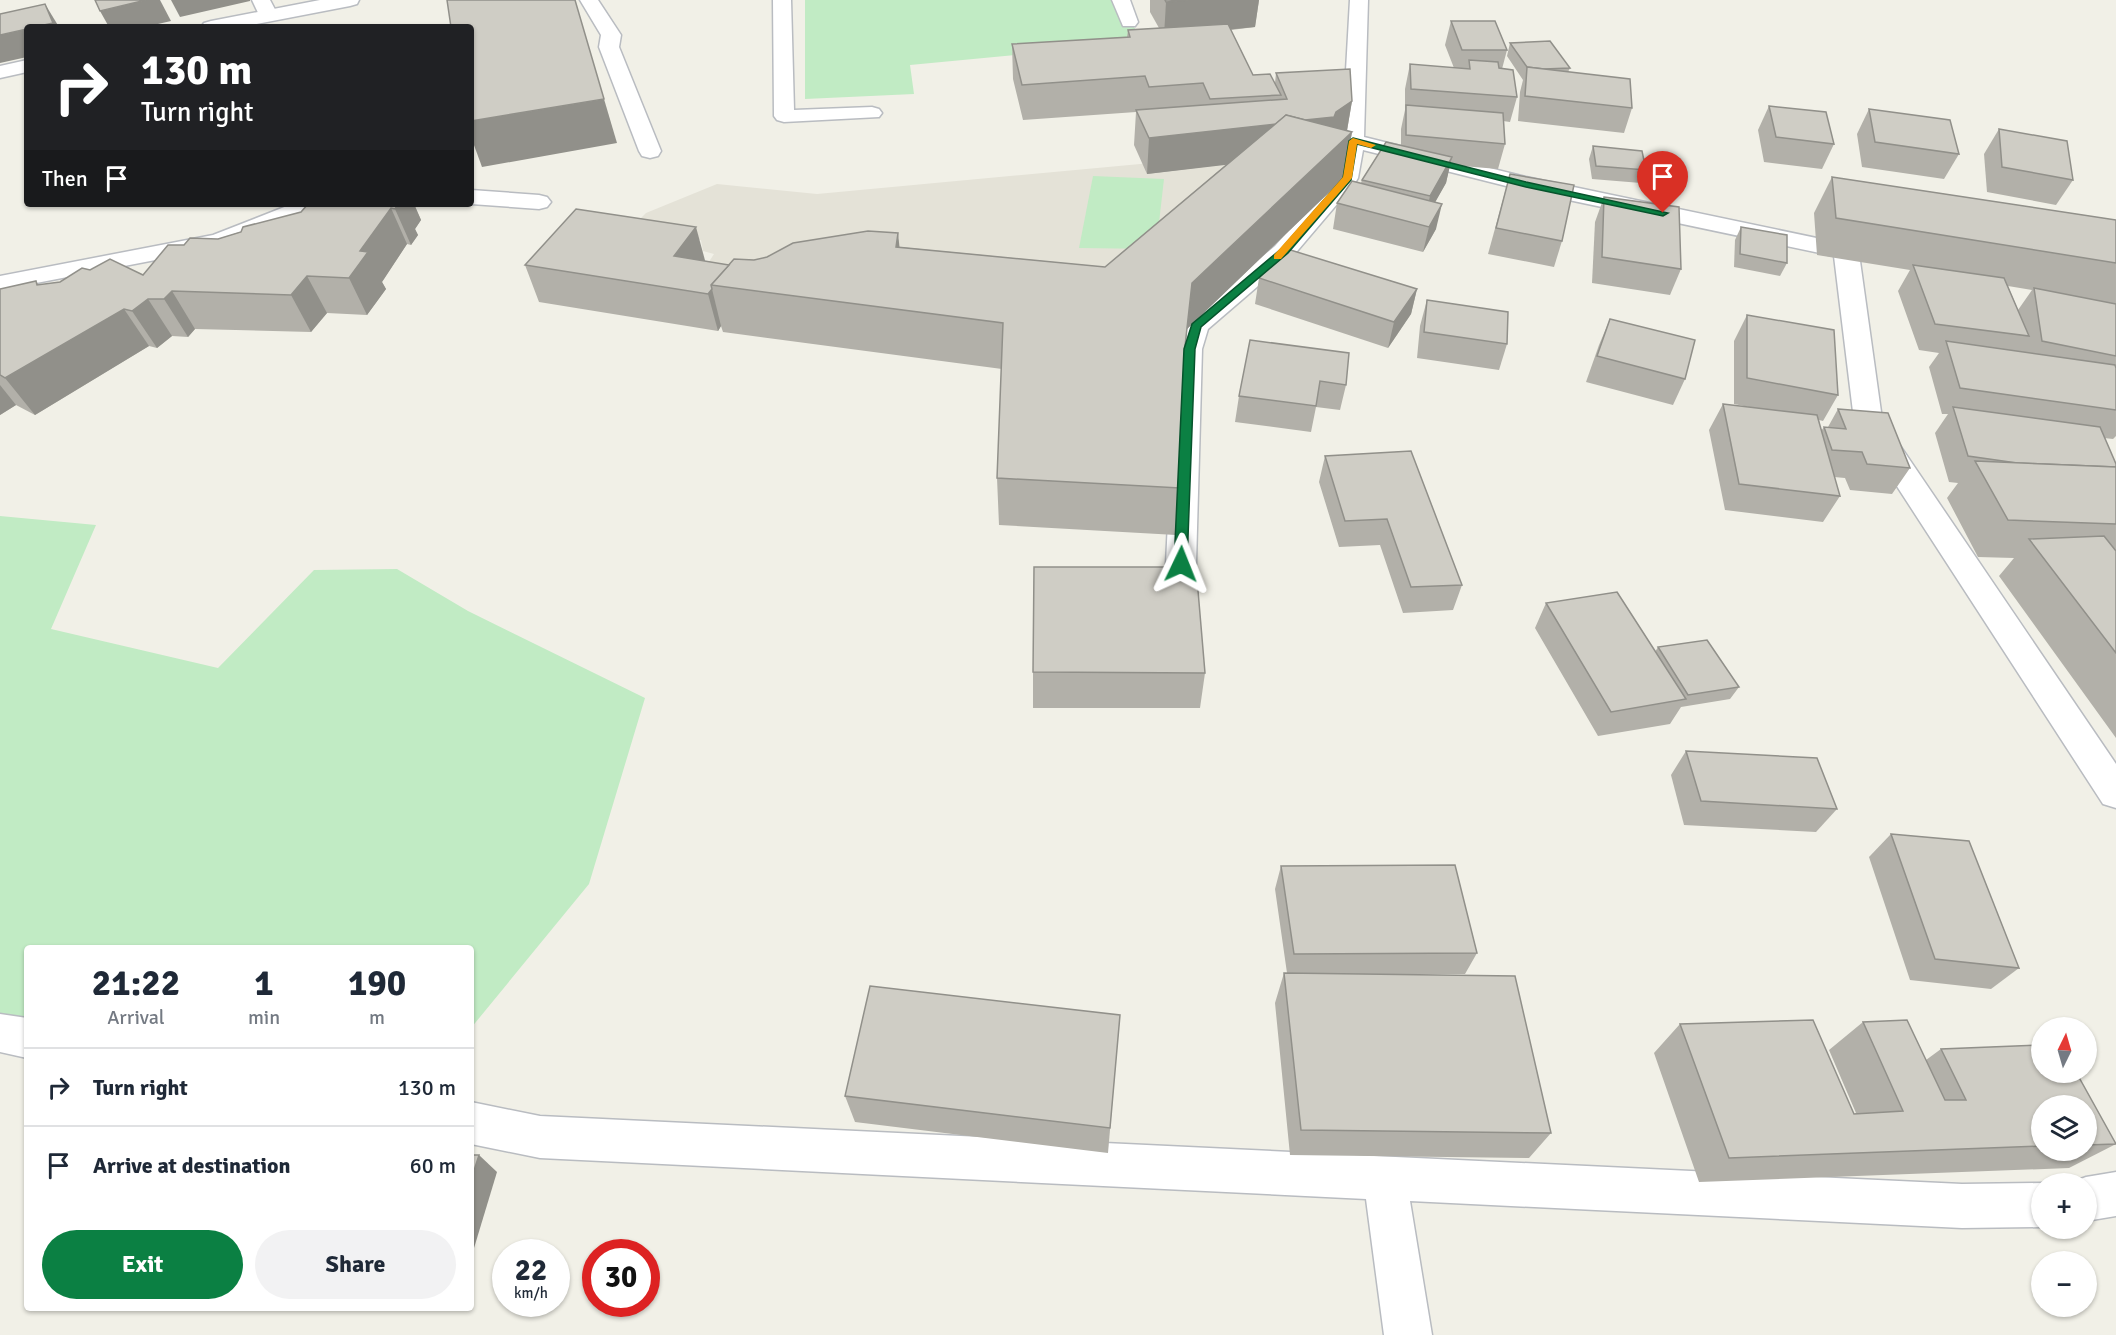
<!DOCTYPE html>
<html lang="en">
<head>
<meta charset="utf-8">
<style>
  :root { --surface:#fff; --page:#f2f2f3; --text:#1f2937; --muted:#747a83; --line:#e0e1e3; --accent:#0b8043 }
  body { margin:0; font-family:Signika,sans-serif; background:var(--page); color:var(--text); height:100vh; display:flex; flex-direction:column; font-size:22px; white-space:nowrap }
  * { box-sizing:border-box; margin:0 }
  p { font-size:20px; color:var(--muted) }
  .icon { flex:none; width:33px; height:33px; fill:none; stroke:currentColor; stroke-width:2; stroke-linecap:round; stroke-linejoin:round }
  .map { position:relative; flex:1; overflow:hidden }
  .panel { position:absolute; left:24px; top:945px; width:450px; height:366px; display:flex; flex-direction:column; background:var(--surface); border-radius:6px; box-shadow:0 2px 4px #0004 }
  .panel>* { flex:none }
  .hud { position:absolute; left:24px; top:24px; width:450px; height:183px; border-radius:6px; box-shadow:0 2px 4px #0004; background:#202124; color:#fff; overflow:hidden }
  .needle { width:39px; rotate:5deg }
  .controls { position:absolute; left:2031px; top:1017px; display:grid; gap:12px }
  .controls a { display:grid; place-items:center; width:66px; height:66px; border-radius:50%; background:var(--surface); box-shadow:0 2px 4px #0004; font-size:30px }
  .speed { position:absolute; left:492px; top:1239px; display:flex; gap:12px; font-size:30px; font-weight:700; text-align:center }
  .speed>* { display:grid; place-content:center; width:78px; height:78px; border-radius:50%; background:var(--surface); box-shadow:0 2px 4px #0004; line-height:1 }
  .speed small { font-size:15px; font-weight:400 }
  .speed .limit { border:9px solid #d22; background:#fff; color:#111 }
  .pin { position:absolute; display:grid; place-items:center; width:51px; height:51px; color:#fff; margin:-62px -26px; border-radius:50% 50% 50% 0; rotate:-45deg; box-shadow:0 0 6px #0007 }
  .pin .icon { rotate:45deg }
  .me { position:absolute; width:66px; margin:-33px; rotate:2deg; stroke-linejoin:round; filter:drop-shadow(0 0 4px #0008) }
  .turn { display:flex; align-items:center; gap:21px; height:126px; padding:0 18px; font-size:27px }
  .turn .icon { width:78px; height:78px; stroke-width:2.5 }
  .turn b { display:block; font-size:42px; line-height:51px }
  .then { display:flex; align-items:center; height:57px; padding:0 18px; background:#0003; gap:12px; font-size:22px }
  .eta { display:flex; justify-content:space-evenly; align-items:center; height:102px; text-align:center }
  .eta b { font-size:36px; font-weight:800; line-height:42px }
  .button { display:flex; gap:12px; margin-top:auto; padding:12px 18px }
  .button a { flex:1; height:69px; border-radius:36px; background:var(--accent); color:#fff; font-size:24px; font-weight:800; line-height:69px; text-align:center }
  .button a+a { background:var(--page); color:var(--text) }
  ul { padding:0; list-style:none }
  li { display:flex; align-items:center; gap:18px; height:78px; padding:0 18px; border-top:2px solid var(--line) }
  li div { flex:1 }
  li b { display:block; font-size:22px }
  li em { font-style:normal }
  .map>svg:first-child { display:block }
  .education { fill:#e4e2d7 }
  .green { fill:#c1ebc4 }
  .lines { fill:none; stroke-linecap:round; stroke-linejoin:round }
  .service-casing { stroke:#b9bcc1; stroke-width:3 }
  .minor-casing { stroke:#b9bcc1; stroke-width:3 }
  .tertiary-casing { stroke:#b9bcc1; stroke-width:3 }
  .service { fill:#fff; fill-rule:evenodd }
  .minor { fill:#fff; fill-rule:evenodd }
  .tertiary { fill:#fff; fill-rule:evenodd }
  .wall { fill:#b2b0a9; fill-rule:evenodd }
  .shaded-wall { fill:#91908a }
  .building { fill:#cfcdc5; stroke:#91908a; stroke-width:1.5 }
  .route { fill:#0b8043; stroke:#07532c; stroke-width:1.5 }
  .slow { fill:#f59e0b }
</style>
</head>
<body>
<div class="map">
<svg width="2116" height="1335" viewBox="0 0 2116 1335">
  <rect width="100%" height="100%" fill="#f1f0e7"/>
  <polygon class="education" points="1259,153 1089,301 697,280 714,254 703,251 701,240 625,234 646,213 717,184 817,194"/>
  <g class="green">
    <polygon points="805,0 1117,0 1144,43 910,65 914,94 805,99"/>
    <polygon points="1093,176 1164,179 1156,249 1079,248"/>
    <polygon points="0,516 96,525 51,629 218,668 314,570 397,569 468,611 645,698 589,884 471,1028 471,948 27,948 27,1021 0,1017"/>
  </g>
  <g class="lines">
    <g class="service-casing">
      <g id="service">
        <polygon points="773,0 791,0 794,110 872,107 879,109 882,113 879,117 784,122 777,120 774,116"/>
        <polygon points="1112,0 1130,0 1138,22 1135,26 1123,26"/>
      </g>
    </g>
    <g class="minor-casing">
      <g id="minor">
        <polygon points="252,0 270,0 278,15 275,19 261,19"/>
        <polygon points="580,0 598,0 621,35 619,47 661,151 658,156 650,158 642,156 639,151 599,47 601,35"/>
        <polygon points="1350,0 1368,0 1364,137 1526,177 1869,249 1872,254 1869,259 1860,261 1882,419 2116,764 2116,808 2103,804 1854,420 1834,256 1526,191 1363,150 1358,178 1355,183 1293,256 1208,329 1202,349 1196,564 1192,572 1181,575 1170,572 1166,564 1176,349 1187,320 1275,246 1336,177 1342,141"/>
        <polygon points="471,190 539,195 547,197 551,202 547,207 539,209 471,204"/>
        <polygon points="292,204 325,204 321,209 228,246 0,290 0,276 213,235"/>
        <polygon points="0,1014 27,1018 27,1058 0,1052"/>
        <polygon points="471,1102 540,1116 1962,1184 2042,1183 2042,1227 1962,1228 1410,1201 1432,1335 1384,1335 1366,1199 540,1158 471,1144"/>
        <polygon points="2116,1172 2116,1216 2086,1221 2086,1184 2070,1183 2086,1177"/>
      </g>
    </g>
    <g class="tertiary-casing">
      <g id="tertiary">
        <polygon points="320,0 359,0 357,4 350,6 241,27 201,27 204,23 211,21"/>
        <polygon points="27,60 27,72 0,78 0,66"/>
      </g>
    </g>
    <use href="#service" class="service"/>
    <use href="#minor" class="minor"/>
    <use href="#tertiary" class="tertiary"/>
  </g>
  <g class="wall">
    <polygon points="1150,0 1259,0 1255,27 1231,30 1253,75 1275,83 1276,73 1352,101 1347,131 1352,132 1344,178 1187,329 1185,353 1180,488 1176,535 999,525 997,478 1002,369 723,332 721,326 718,331 539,302 525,265 705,261 729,265 754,260 900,247 1105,267 1227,164 1147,174 1134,145 1136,112 1023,120 1013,79 1012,44 1127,37 1128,30 1159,28 1150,12"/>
    <polygon points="1451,21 1507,50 1502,69 1517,97 1510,122 1503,121 1505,144 1498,169 1450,165 1446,183 1435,202 1436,229 1423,252 1333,229 1337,203 1361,183 1362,180 1401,145 1401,129 1405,110 1405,89 1410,64 1454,68 1445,45"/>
    <polygon points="1510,43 1570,68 1568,72 1632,108 1624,133 1518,121 1520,92 1523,80 1507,56"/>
    <polygon points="1769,106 1834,144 1822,169 1764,162 1758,130"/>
    <polygon points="1869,109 1959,154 1944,179 1862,167 1857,134"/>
    <polygon points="1999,129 2073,180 2056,205 1987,192 1984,154"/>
    <polygon points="1593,146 1646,170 1641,183 1592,179 1589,159"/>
    <polygon points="1510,174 1562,241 1554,267 1488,254"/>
    <path d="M1832,177L2116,220V436L2113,439L2104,438L2116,464V738L1999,576L2014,558L1978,557L1947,498L1958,483L1949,482L1935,433L1948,414H1942L1929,367L1939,353L1919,350L1898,291L1910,270L1817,255L1814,213ZM2008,286L2032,290L2018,310Z"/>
    <polygon points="1604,197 1681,269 1670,295 1592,283 1595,222"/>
    <polygon points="414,204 421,220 415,229 418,235 411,245 407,244 382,282 386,289 367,315 327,313 311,332 195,329 188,337 172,336 157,348 149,346 35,415 16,405 0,415 0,289 36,281 39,285 60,282 90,270 143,275 184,245 218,239 301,212"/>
    <polygon points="1741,227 1787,263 1780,276 1734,267 1735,240"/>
    <polygon points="1259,278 1417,289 1411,314 1388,348 1255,304"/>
    <polygon points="1427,300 1507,344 1499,370 1417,358 1420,326"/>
    <polygon points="1747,315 1838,395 1823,421 1819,420 1821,431 1824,427 1828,427 1838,409 1910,468 1892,494 1850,490 1845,478 1834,477 1840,496 1823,522 1725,510 1709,430 1723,404 1759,409 1734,404 1734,341"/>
    <polygon points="1610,319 1685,379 1673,405 1586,382 1599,345"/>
    <polygon points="1250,340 1346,385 1340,410 1316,407 1311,432 1235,422 1239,396"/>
    <polygon points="1325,456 1462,585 1453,610 1403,613 1380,545 1339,547 1319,482"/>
    <polygon points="1546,603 1655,652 1658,647 1739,687 1730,699 1681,707 1670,724 1598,736 1535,628"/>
    <polygon points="1033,672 1205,673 1200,708 1033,708"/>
    <polygon points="1686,751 1837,809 1816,832 1684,825 1671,775"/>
    <polygon points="1891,834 2019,968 1991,989 1910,980 1869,857"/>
    <polygon points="1281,866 1477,953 1465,974 1388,974 1551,1133 1529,1158 1290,1155 1275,1003 1284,973 1287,973 1275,889"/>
    <polygon points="1120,1015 1108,1153 855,1122 845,1096"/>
    <path d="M1813,1020L1854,1114L1856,1113L1829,1050L1863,1022L1907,1020L1926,1060L1941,1049L2042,1045V1072H2076L2116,1144L2069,1168L1699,1182L1654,1053L1680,1024ZM2042,1106H2086V1150H2042Z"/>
  </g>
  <g class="shaded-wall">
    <polygon points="146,0 160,0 171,21 145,27 109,27 100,11"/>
    <polygon points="171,0 250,0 250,1 180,17"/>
    <polygon points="1189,0 1259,0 1255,27 1164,36 1166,2"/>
    <polygon points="45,4 59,27 35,27"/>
    <polygon points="27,29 27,57 0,63 0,35"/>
    <polygon points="604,99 617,143 482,167 471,137 471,121"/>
    <polygon points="1352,101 1346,136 1327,153 1147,174 1149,138"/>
    <polygon points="1352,132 1344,178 1187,329 1192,283"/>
    <polygon points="1452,157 1446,183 1424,222 1430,196"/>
    <polygon points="398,204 414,204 421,220 415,229 418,235 411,245 395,209"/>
    <polygon points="1442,204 1436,229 1423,252 1429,227"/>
    <polygon points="391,208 407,244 382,282 386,289 367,315 349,278 360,251"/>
    <polygon points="696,227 706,264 674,256"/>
    <polygon points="898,233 903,280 896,247"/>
    <polygon points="307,276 327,313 311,332 291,295"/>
    <polygon points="712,289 721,326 718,331 708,294"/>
    <polygon points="1417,289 1411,314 1388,348 1394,322"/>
    <polygon points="172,291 195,329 188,337 164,299"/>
    <polygon points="148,299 172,336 157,348 132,311"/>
    <polygon points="124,309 149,346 35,415 5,378"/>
    <polygon points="0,385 16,405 0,415"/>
    <polygon points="479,1155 497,1172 471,1258 471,1180"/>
  </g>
  <g class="building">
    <polygon points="95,0 146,0 100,11"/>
    <polygon points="447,0 575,0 604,99 471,121 471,27 451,27"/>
    <polygon points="1165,0 1189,0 1166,2"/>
    <polygon points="45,4 53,23 35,27 27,27 27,29 0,35 0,14"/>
    <polygon points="1451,21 1495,21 1507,50 1462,50"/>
    <polygon points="1228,24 1253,75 1270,74 1281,95 1210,99 1203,83 1149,87 1145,76 1022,85 1012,44 1130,37 1128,30"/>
    <polygon points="1550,41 1570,68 1544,69 1527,67 1510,43"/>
    <polygon points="1469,60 1498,62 1499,68 1513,70 1517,97 1411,89 1410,64 1470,69"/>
    <polygon points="1527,67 1630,79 1632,108 1525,96"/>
    <polygon points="1350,69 1352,101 1336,112 1334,117 1305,120 1286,115 1276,124 1149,138 1136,110 1287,99 1276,73"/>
    <polygon points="1406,105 1503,113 1505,144 1406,135"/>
    <polygon points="1769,106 1826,112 1834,144 1776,137"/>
    <polygon points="1869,109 1950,120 1959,154 1875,142"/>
    <polygon points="1286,115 1352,132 1192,283 1185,346 1180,488 997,478 1003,323 711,285 734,259 754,260 767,257 793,243 868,231 898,233 896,247 1105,267"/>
    <polygon points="1999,129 2067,141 2073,180 2002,167"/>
    <polygon points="1386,142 1452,157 1430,196 1362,180"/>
    <polygon points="1593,146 1642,151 1646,170 1596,166"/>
    <polygon points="1510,174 1574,185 1562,241 1496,228"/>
    <polygon points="1832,177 2116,220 2116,263 1836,218"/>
    <polygon points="1352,181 1442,204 1429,227 1337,203"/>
    <polygon points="1604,197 1679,207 1681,269 1602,257"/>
    <polygon points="308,204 398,204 395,209 391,208 360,251 368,252 349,278 307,276 291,295 172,291 164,299 148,299 132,311 124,309 5,378 0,375 0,289 36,281 37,285 60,282 82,268 90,270 110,259 143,275 168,245 184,245 190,238 218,239 241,232 243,227 301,212"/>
    <polygon points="576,209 696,227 674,256 729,265 711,285 712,289 708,294 525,265"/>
    <polygon points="1741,227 1787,235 1787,263 1740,254"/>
    <polygon points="1284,248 1417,289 1394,322 1259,278"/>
    <polygon points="1913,265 2004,278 2029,336 1935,324"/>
    <polygon points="2034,288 2116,304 2116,356 2042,341"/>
    <polygon points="1427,300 1508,312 1507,344 1424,332"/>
    <polygon points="1747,315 1834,330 1838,395 1747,378"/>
    <polygon points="1610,319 1695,340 1685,379 1597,356"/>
    <polygon points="1250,340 1349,353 1346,385 1320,381 1316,406 1239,396"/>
    <polygon points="1946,341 2115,365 2116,368 2116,410 1960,388"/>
    <polygon points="1723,404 1817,415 1840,496 1739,484"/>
    <polygon points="1953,407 2100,427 2116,464 2116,467 2017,463 1968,456"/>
    <polygon points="1838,409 1888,413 1910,468 1867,464 1862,452 1832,450 1824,427 1846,429"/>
    <polygon points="1411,451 1462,585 1411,587 1387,519 1345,521 1325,456"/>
    <polygon points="1975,461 2116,467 2116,524 2008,520"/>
    <polygon points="2104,536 2116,551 2116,653 2029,539"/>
    <polygon points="1034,567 1196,567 1205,673 1033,672"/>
    <polygon points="1617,592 1686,699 1611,712 1546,603"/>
    <polygon points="1707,640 1739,687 1688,695 1658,647"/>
    <polygon points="1686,751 1817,758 1837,809 1701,801"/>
    <polygon points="1891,834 1969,841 2019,968 1935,959"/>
    <polygon points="1455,865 1477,953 1294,954 1281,866"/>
    <polygon points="1284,973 1515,976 1551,1133 1301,1130"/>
    <polygon points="870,986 1120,1015 1110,1128 845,1096"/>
    <polygon points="1813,1020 1854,1114 1903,1111 1863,1022 1907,1020 1945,1100 1966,1100 1941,1049 2042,1045 2042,1072 2076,1072 2116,1144 2086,1145 2086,1106 2042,1106 2042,1146 1729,1158 1680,1024"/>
    <polygon points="471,1155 479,1155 471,1180"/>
  </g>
  <polygon class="route" points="1353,138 1526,182 1668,213 1663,216 1526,187 1357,144 1351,180 1288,253 1201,327 1195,349 1187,564 1185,567 1176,567 1174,564 1184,349 1192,324 1281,249 1343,178 1349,141"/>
  <polygon class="slow" points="1353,138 1376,145 1371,148 1357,144 1352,178 1281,259 1274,259 1274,255 1343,177 1349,141"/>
</svg>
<div class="controls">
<a><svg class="needle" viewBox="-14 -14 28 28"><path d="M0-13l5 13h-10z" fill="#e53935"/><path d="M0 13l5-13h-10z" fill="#747a83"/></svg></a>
<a><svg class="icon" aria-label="layers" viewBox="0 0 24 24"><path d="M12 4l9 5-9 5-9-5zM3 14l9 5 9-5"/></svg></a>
<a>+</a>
<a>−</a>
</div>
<div class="speed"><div>22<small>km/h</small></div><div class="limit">30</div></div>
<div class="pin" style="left:1663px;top:213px;background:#d93025"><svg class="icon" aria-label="arrive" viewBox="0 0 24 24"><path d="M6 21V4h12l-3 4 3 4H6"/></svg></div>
<svg class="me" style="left:1181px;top:564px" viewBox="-20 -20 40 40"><path d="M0-17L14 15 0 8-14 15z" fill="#0b8043" stroke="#fff" stroke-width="4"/></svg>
<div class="hud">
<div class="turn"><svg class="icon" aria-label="right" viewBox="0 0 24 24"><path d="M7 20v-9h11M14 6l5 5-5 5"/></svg><div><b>130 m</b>Turn right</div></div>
<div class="then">Then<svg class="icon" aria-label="arrive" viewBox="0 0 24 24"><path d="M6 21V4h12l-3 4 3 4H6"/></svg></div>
</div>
<section class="panel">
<div class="eta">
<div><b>21:22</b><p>Arrival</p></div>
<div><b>1</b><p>min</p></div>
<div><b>190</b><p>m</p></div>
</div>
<ul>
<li><svg class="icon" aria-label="right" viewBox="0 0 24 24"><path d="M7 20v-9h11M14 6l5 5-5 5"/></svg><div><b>Turn right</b></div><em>130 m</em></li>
<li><svg class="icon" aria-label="arrive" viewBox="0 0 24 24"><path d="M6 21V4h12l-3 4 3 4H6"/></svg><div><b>Arrive at destination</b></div><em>60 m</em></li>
</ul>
<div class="button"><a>Exit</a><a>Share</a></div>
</section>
</div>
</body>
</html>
